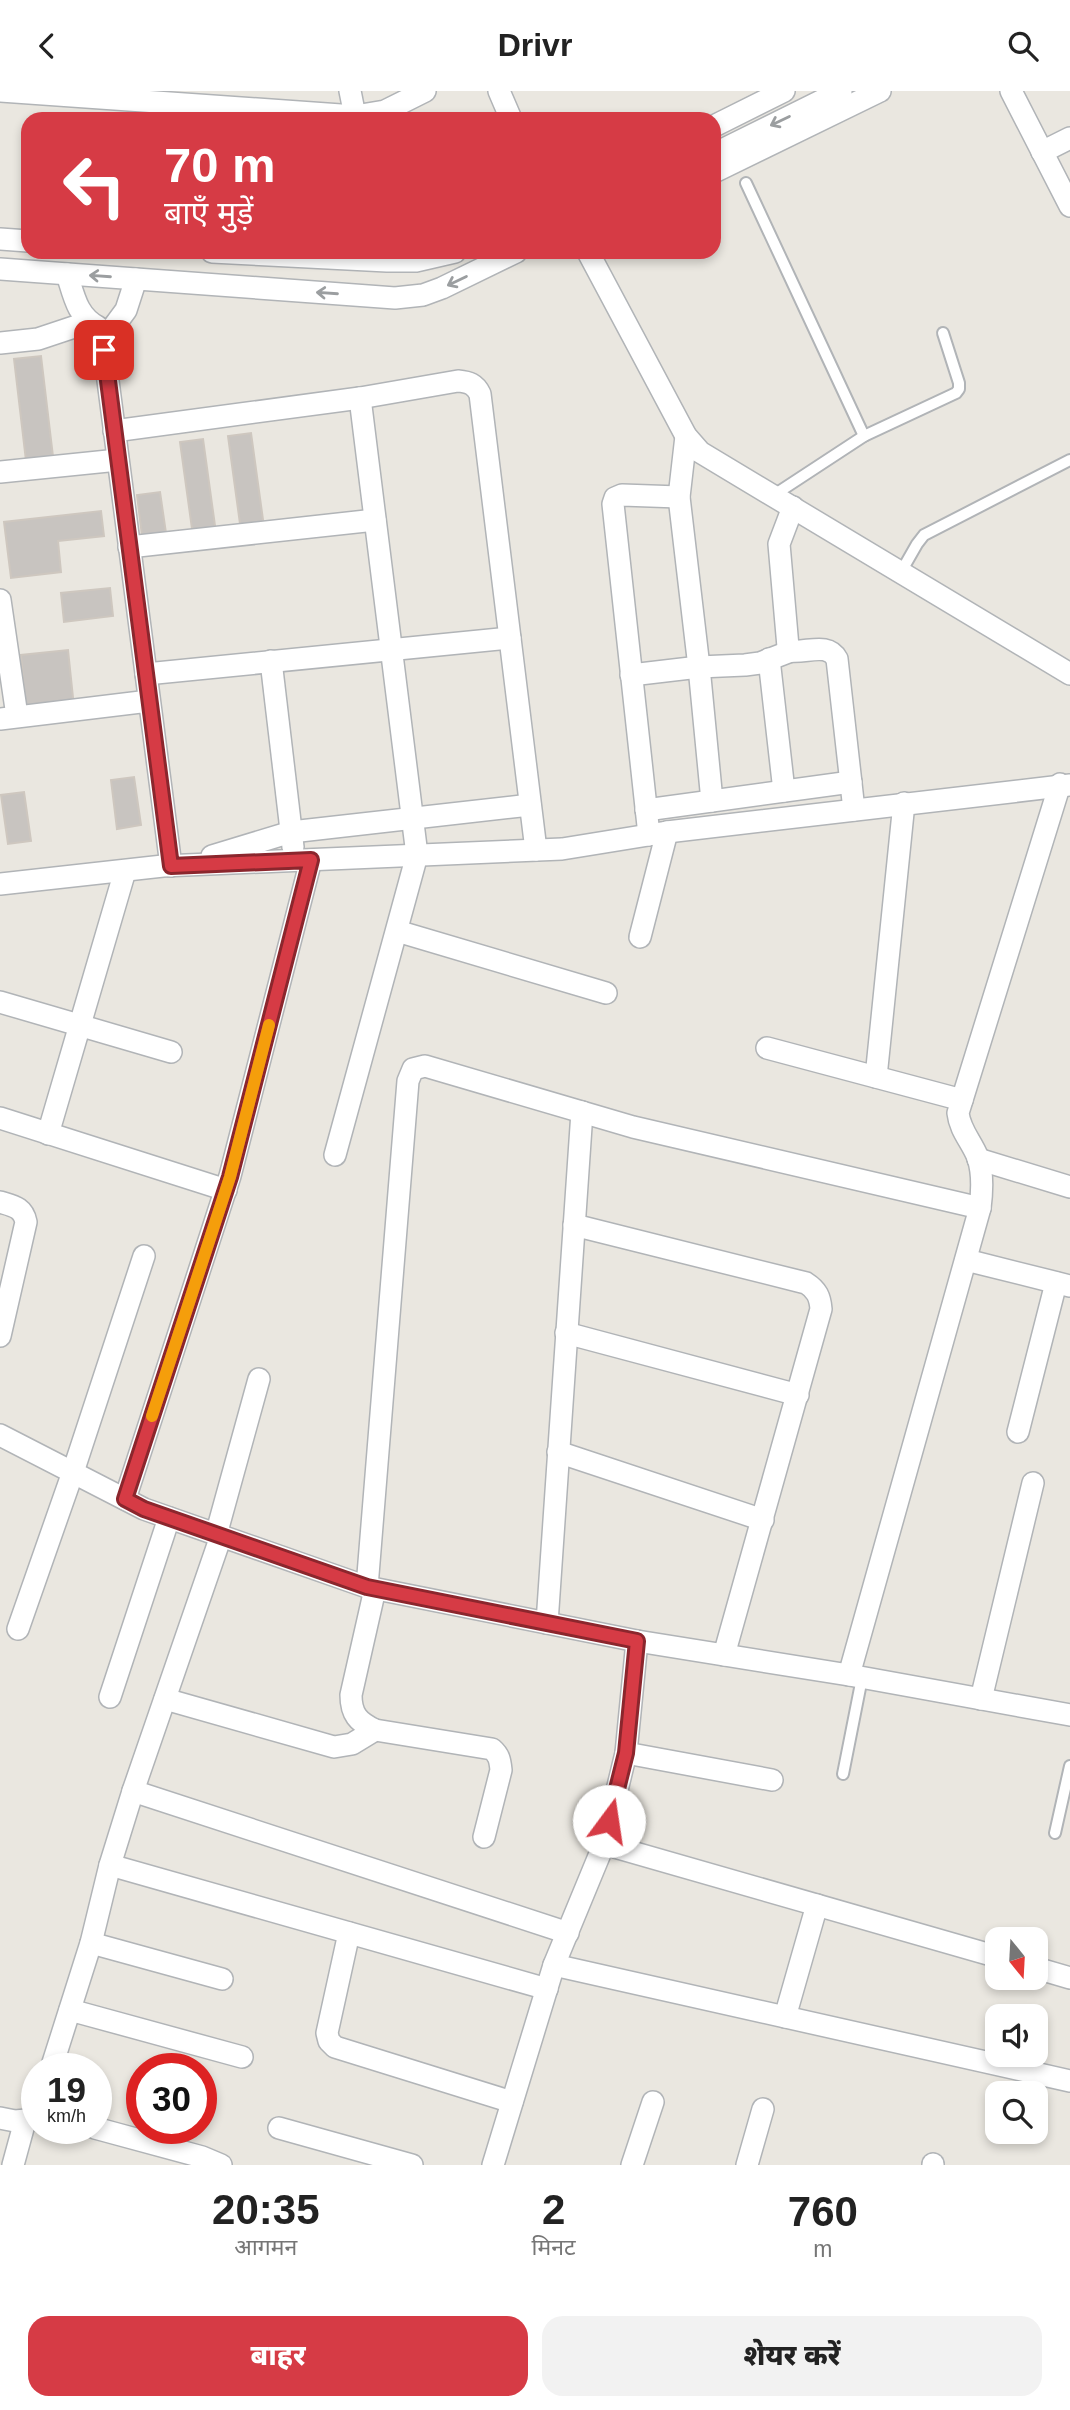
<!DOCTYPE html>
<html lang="hi">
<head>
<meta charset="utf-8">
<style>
  :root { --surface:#fff; --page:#f2f2f2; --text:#222; --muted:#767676; --accent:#d63b45 }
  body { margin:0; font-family:Helvetica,"Noto Sans Devanagari",sans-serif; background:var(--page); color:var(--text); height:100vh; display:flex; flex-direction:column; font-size:26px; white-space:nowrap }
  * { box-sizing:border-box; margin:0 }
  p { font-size:23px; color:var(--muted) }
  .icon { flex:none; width:38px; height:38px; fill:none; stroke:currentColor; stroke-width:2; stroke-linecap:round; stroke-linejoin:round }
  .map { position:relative; height:2074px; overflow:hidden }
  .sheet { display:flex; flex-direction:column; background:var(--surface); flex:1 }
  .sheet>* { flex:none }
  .hud { position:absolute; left:21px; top:21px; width:700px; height:147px; border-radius:21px; box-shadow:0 4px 10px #0003; background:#d63b45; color:#fff; overflow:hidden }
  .needle { width:46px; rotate:162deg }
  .buttons { position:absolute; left:985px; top:1836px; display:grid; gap:14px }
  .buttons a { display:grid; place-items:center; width:63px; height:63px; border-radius:14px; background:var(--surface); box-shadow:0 4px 10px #0003; font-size:35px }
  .speed { position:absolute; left:21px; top:1962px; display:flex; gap:14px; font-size:35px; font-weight:700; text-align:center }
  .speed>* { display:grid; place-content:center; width:91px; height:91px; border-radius:50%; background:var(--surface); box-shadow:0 4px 10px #0003; line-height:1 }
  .speed small { font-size:18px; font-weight:400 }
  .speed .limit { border:10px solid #d22; background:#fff; color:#111 }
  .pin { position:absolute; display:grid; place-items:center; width:60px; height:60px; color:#fff; margin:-30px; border-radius:14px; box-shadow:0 4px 10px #0006 }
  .me { position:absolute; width:77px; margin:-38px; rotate:14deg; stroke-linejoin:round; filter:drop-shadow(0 0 5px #0008) }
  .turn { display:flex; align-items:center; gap:24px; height:147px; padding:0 28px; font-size:32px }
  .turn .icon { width:91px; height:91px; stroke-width:2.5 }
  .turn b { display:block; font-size:49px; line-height:60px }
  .eta { display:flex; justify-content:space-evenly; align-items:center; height:119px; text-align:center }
  .eta b { font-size:42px; font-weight:800; line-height:49px }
  .action { display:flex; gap:14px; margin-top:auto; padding:14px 28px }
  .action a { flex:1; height:80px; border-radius:21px; background:var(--accent); color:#fff; font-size:28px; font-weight:800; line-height:80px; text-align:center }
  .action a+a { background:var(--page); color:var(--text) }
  header { display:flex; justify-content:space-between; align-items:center; height:91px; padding:0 28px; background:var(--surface); font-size:32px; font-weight:800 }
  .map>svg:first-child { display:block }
  .building { fill:#c8c4c0; stroke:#cec7bf; stroke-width:2 }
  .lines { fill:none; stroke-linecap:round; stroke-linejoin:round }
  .service-casing { stroke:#b1b4b7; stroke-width:14 }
  .minor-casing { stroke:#b1b4b7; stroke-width:24 }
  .service { stroke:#fff; stroke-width:10 }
  .minor { stroke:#fff; stroke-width:21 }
  .oneway { stroke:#9b9ea0 }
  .route-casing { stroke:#8b262d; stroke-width:18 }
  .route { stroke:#d63b45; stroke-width:12 }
  .slow { stroke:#f59e0b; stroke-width:12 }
</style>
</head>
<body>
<header><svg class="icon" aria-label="back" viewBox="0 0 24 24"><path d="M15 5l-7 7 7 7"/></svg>Drivr<svg class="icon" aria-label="search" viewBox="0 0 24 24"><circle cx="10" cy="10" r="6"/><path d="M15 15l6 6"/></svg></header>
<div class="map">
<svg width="1070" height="2074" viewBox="0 0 1070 2074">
  <rect width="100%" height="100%" fill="#eae7e0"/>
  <g class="building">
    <polygon points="41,265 54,374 27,378 14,268"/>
    <polygon points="251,342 264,436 241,440 228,345"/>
    <polygon points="203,348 216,442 193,445 180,351"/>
    <polygon points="160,401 167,449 143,453 137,404"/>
    <polygon points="101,420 104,445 58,450 61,481 11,487 4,431"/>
    <polygon points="110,497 113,525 64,531 61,502"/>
    <polygon points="68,559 74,616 26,621 21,564"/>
    <polygon points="134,686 141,734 117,738 111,689"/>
    <polygon points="24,701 31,750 8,753 1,704"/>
  </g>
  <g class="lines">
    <g class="service-casing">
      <g id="service">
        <polyline points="746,92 864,345"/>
        <polyline points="774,404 864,345 956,302 959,298 959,292 943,242"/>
        <polyline points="901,481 917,453 924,444 1070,369"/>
        <polyline points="843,1683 862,1587"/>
        <polyline points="1055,1742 1070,1675"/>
      </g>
    </g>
    <g class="minor-casing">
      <g id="minor">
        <polyline points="0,0 355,25 385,20 425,0"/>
        <polyline points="350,0 355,25"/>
        <polyline points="499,0 511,28"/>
        <polyline points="1011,0 1070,115"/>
        <polyline points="714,35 784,0"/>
        <polyline points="1042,61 1070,47"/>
        <polyline points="714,63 841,0"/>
        <polyline points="714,81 880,0"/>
        <polyline points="0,148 28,150"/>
        <polyline points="212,161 387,170 416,170 455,161"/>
        <polyline points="588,161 686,345 700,361 1070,583"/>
        <polyline points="0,178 395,207 423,204 442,197 516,161"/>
        <path d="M67,183C74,205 77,225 98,236"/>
        <polyline points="136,188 126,219 109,242 104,259 171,775"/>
        <polyline points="0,252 38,248 89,231"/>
        <path d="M114,340L360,307L458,290C469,291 475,293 480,303L536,759"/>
        <polyline points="686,345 679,406 699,576 712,710"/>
        <polyline points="0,381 118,369"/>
        <path d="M793,416L779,453L788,556L791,560C807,562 828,551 837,568L854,719"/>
        <polyline points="129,456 375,429"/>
        <polyline points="0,509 17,625"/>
        <polyline points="769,568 784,700"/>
        <polyline points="271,570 293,756"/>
        <polyline points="146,583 510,547"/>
        <polyline points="631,584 699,576 745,574 760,572 791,560"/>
        <polyline points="0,628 149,610"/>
        <polyline points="646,719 851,691"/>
        <polyline points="649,744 613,413 615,407 622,404 679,406"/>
        <polyline points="212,765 291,741 530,714"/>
        <polyline points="0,793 163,775 562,758 667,741 1070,694"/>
        <polyline points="397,840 606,902"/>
        <polyline points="640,846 667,741"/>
        <polyline points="0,911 171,961"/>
        <polyline points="767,957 962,1009"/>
        <polyline points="876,986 904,712"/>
        <polyline points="0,1027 226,1099"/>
        <polyline points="48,1043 125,780"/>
        <polyline points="335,1064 417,764 360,307"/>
        <polyline points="978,1068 1070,1096"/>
        <path d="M0,1111C13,1115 23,1116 26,1131L0,1245"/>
        <path d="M574,1134L806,1192C817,1199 820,1206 821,1218L724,1564"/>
        <polyline points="966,1169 1070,1195"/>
        <polyline points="566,1242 798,1304"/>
        <polyline points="1018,1341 1056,1192"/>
        <polyline points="0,1344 144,1418 367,1496 637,1550 849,1584 1070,1624"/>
        <polyline points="558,1361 763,1429"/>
        <polyline points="125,1408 230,1085 311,769"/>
        <polyline points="216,1444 259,1288"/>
        <polyline points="367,1496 408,990 413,978 425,975 633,1036 980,1117"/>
        <path d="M375,1498L351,1604C351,1623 358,1631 375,1639L492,1658C499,1664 500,1669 501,1679L484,1746"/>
        <polyline points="547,1532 582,1021"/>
        <polyline points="18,1538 73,1381 144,1165"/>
        <path d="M849,1584L980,1117C982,1102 983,1082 978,1067C972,1051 960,1040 958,1022L1060,693"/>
        <polyline points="110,1606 169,1427"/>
        <polyline points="165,1608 334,1656 352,1653 375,1639"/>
        <polyline points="981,1608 1033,1392"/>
        <polyline points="626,1662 772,1689"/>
        <polyline points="133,1700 568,1842"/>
        <polyline points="604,1753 998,1866"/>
        <polyline points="110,1774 547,1898"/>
        <polyline points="349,1842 327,1942 329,1950 335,1956 512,2011"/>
        <polyline points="91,1852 222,1888"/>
        <polyline points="554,1874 1070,1990"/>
        <polyline points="1036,1877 1070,1887"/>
        <polyline points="70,1919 242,1966"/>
        <polyline points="785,1926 817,1814"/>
        <polyline points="51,1978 91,1852 110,1774 133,1700 221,1445"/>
        <polyline points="0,2027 15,2030 37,2028"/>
        <polyline points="95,2037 202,2066 221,2074"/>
        <polyline points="279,2037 412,2074"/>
        <polyline points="13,2074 25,2030"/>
        <polyline points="493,2074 554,1874 604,1753 626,1662 637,1550"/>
        <polyline points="632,2074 653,2011"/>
        <polyline points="747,2074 763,2018"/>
        <polyline points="933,2074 933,2073"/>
      </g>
    </g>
    <use href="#service" class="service"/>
    <use href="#minor" class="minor"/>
  </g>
  <defs><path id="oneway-shaft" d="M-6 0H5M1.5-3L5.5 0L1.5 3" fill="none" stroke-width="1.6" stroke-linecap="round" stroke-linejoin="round" transform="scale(1.75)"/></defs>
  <g class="oneway">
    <use href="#oneway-shaft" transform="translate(780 30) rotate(154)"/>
    <use href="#oneway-shaft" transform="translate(100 185) rotate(-176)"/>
    <use href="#oneway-shaft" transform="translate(457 190) rotate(154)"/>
    <use href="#oneway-shaft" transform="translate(327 202) rotate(-176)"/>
  </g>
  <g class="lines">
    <g class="route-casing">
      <polyline id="route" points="104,259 171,775 311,769 230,1086 125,1408 144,1418 367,1496 637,1550 626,1662 609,1730"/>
    </g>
    <use href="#route" class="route"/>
    <polyline class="slow" points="152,1325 230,1086 269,934"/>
  </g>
</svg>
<div class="buttons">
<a><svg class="needle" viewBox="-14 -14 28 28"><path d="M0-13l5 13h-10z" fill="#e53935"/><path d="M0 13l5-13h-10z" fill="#767676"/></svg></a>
<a><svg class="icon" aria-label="sound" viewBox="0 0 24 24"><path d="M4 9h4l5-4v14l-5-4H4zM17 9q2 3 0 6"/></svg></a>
<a><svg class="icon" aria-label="search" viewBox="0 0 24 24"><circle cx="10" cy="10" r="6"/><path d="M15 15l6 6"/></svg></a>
</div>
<div class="speed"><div>19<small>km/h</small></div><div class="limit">30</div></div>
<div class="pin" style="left:104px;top:259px;background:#d93025"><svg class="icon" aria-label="arrive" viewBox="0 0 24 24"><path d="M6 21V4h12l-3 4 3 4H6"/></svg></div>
<svg class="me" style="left:609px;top:1730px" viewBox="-20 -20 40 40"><circle r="19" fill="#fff"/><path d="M0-13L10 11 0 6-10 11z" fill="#d63b45"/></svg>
<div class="hud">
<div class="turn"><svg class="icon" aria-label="left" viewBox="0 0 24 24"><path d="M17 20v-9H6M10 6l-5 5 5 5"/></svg><div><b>70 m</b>बाएँ मुड़ें</div></div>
</div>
</div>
<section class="sheet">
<div class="eta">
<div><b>20:35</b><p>आगमन</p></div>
<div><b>2</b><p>मिनट</p></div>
<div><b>760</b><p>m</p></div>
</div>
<div class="action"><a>बाहर</a><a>शेयर करें</a></div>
</section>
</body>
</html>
